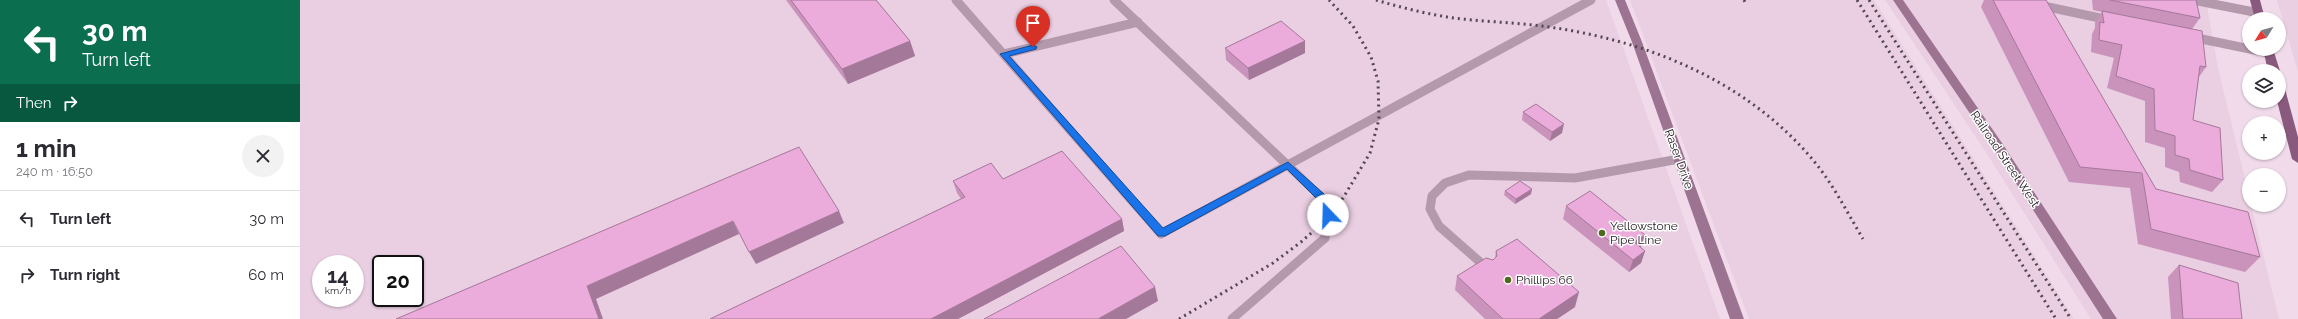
<!DOCTYPE html>
<html lang="en">
<head>
<meta charset="utf-8">
<style>
  :root { --surface:#fff; --page:#f2f2f3; --text:#2b2b33; --muted:#7c7c81; --line:#e1e1e2 }
  body { margin:0; font-family:Raleway,sans-serif; background:var(--page); color:var(--text); height:100vh; display:flex; flex-direction:column; font-size:15px; white-space:nowrap }
  * { box-sizing:border-box; margin:0 }
  p { font-size:13px; color:var(--muted) }
  .icon { flex:none; width:22px; height:22px; fill:none; stroke:currentColor; stroke-width:2; stroke-linecap:round; stroke-linejoin:round }
  .map { position:relative; flex:1; overflow:hidden }
  .panel { display:flex; flex-direction:column; background:var(--surface); width:300px }
  .panel>* { flex:none }
  .top-card { background:#0b6e4f; color:#fff; overflow:hidden }
  .needle { width:26px; rotate:233deg }
  .controls { position:absolute; left:1942px; top:12px; display:grid; gap:8px }
  .controls a { display:grid; place-items:center; width:44px; height:44px; border-radius:50%; background:var(--surface); box-shadow:0 1px 3px #0004; font-size:20px }
  .speed { position:absolute; left:12px; top:255px; display:flex; gap:8px; font-size:20px; font-weight:700; text-align:center }
  .speed>* { display:grid; place-content:center; width:52px; height:52px; border-radius:50%; background:var(--surface); box-shadow:0 1px 3px #0004; line-height:1 }
  .speed small { font-size:10px; font-weight:400 }
  .speed .limit { border:2px solid #111; border-radius:6px; background:#fff; color:#111 }
  .pin { position:absolute; display:grid; place-items:center; width:34px; height:34px; color:#fff; margin:-41px -17px; border-radius:50% 50% 50% 0; rotate:-45deg; box-shadow:0 0 4px #0007 }
  .pin .icon { rotate:45deg }
  .me { position:absolute; width:44px; margin:-22px; rotate:339deg; stroke-linejoin:round; filter:drop-shadow(0 0 3px #0008) }
  .turn { display:flex; align-items:center; gap:14px; height:84px; padding:0 16px; font-size:18px }
  .turn .icon { width:52px; height:52px; stroke-width:2.5 }
  .turn b { display:block; font-size:28px; line-height:34px }
  .then { display:flex; align-items:center; height:38px; padding:0 16px; background:#0003; gap:8px; font-size:15px }
  .round { display:grid; place-items:center; flex:none; width:42px; height:42px; border-radius:21px; background:var(--page) }
  .summary { display:flex; align-items:center; justify-content:space-between; height:68px; padding:0 16px }
  h1 { font-size:24px; font-weight:700; line-height:30px }
  ul { padding:0; list-style:none }
  li { display:flex; align-items:center; gap:12px; height:56px; padding:0 16px; border-top:1px solid var(--line) }
  li div { flex:1 }
  li b { display:block; font-size:15px }
  li em { font-style:normal }
  main { display:flex; flex:1; min-height:0 }
  .map>svg:first-child { display:block }
  .built { fill:#eacee2; fill-rule:evenodd }
  .lines { fill:none; stroke-linecap:round; stroke-linejoin:round }
  .lane { stroke:#b498ac; stroke-width:9 }
  .secondary { fill:#9c7492; fill-rule:evenodd }
  .primary { fill:#8a5a7e; fill-rule:evenodd }
  .rail { stroke:#53484f; stroke-width:3; stroke-dasharray:2 4; stroke-linecap:butt }
  .wall { fill:#ca93bc }
  .shaded-wall { fill:#a47899 }
  .building { fill:#ebabdb; stroke:#a47899 }
  .route { fill:#1a73e8; stroke:#114b97 }
  .poi-dot { fill:#4f691b; stroke:#fff; stroke-width:1.5 }
  .labels { text-anchor:middle; stroke-width:3; stroke-linejoin:round; paint-order:stroke }
  .street-label { font-size:12px; fill:#282025; stroke:#fff }
  .poi-label { font-size:12px; fill:#282025; stroke:#fff; text-anchor:start }
</style>
</head>
<body>
<main>
<section class="panel">
<div class="top-card">
<div class="turn"><svg class="icon" aria-label="left" viewBox="0 0 24 24"><path d="M17 20v-9H6M10 6l-5 5 5 5"/></svg><div><b>30 m</b>Turn left</div></div>
<div class="then">Then<svg class="icon" aria-label="right" viewBox="0 0 24 24"><path d="M7 20v-9h11M14 6l5 5-5 5"/></svg></div>
</div>
<div class="summary"><div><h1>1 min</h1><p>240 m · 16:50</p></div><a class="round"><svg class="icon" aria-label="close" viewBox="0 0 24 24"><path d="M6 6l12 12M18 6L6 18"/></svg></a></div>
<ul>
<li><svg class="icon" aria-label="left" viewBox="0 0 24 24"><path d="M17 20v-9H6M10 6l-5 5 5 5"/></svg><div><b>Turn left</b></div><em>30 m</em></li>
<li><svg class="icon" aria-label="right" viewBox="0 0 24 24"><path d="M7 20v-9h11M14 6l5 5-5 5"/></svg><div><b>Turn right</b></div><em>60 m</em></li>
</ul>
</section>
<div class="map">
<svg width="1998" height="319" viewBox="0 0 1998 319">
  <rect width="100%" height="100%" fill="#f1dbeb"/>
  <g class="built">
    <path d="M0,0H1306L1420,319H0ZM21,264H55V298H21ZM81,264H115V298H81Z"/>
    <polygon points="1330,0 1574,0 1774,319 1449,319"/>
    <polygon points="1585,0 1906,0 1918,68 1949,195 1949,205 1951,205 1979,319 1791,319 1687,154"/>
    <polygon points="1977,0 1998,0 1998,72"/>
  </g>
  <g class="lines">
    <g class="lane">
      <polyline points="656,0 861,234 1291,0"/>
      <polyline points="814,0 1021,197 1027,215 1025,238 932,319"/>
      <polyline points="1738,0 1739,5 1809,20"/>
      <polyline points="1893,0 1959,13"/>
      <polyline points="1892,37 1969,53"/>
      <polyline points="704,54 838,22"/>
      <polyline points="1188,269 1139,226 1130,209 1132,196 1145,183 1169,175 1275,178 1379,159"/>
    </g>
    <g class="secondary">
      <polygon points="1315,0 1325,0 1342,42 1444,319 1430,319 1332,42"/>
      <polygon points="1593,0 1603,0 1702,143 1817,319 1803,319 1694,149"/>
    </g>
    <g class="primary">
      <polygon points="1950,0 1960,0 1965,19 1955,19"/>
      <polygon points="1963,49 1973,49 1980,71 1979,72 1968,71"/>
      <polygon points="1979,85 1985,89 1998,137 1998,163 1992,159 1977,101 1979,101"/>
    </g>
    <g class="rail">
      <path d="M1076,0C1099,7 1123,13 1147,17C1180,22 1215,22 1249,27C1348,41 1447,81 1513,160C1533,184 1547,212 1563,239"/>
      <polyline points="1444,0 1446,4"/>
      <polyline points="1557,0 1756,319"/>
      <polyline points="1569,0 1771,319"/>
      <polyline points="879,319 973,263 1001,242 1034,213 1070,153 1079,119 1078,81 1071,57 1053,26 1029,0"/>
    </g>
  </g>
  <g class="wall">
    <polygon points="486,0 576,0 610,41 615,56 548,84"/>
    <polygon points="1684,0 1746,0 1856,189 1960,257 1945,272 1838,244 1830,188 1769,182 1681,7"/>
    <polygon points="1792,0 1896,0 1900,18 1892,29 1906,67 1899,77 1893,120 1923,180 1912,192 1880,182 1879,172 1865,167 1865,148 1845,142 1845,101 1807,88 1814,58 1791,52 1792,34 1795,28 1795,23 1802,12 1793,10"/>
    <polygon points="1005,41 1005,53 949,80 926,60 925,48"/>
    <polygon points="1223,112 1262,133 1250,141 1222,120"/>
    <polygon points="703,179 822,219 824,231 658,319 410,319 661,199 657,193 653,181"/>
    <polygon points="1205,191 1231,194 1215,204 1204,195"/>
    <polygon points="1266,206 1341,247 1340,247 1345,251 1341,263 1329,272 1263,219"/>
    <polygon points="1196,251 1275,307 1257,319 1185,319 1155,290 1157,276 1193,260 1195,258"/>
    <polygon points="1879,265 1942,319 1871,319 1868,277"/>
  </g>
  <g class="shaded-wall">
    <polygon points="610,41 615,56 548,84 542,69"/>
    <polygon points="1005,41 1005,53 949,80 948,68"/>
    <polygon points="1264,124 1262,133 1250,141 1252,132"/>
    <polygon points="1232,189 1231,194 1215,204 1216,199"/>
    <polygon points="539,211 544,223 456,264 449,252"/>
    <polygon points="822,219 824,231 658,319 631,319"/>
    <polygon points="433,221 439,234 296,299 303,319 299,319 287,286"/>
    <polygon points="1345,235 1341,247 1330,255 1334,242"/>
    <polygon points="1345,251 1341,263 1329,272 1333,260"/>
    <polygon points="855,287 858,301 826,319 798,319"/>
    <polygon points="1279,292 1275,307 1257,319 1239,319"/>
  </g>
  <g class="building">
    <polygon points="491,0 576,0 610,41 542,69"/>
    <polygon points="1693,0 1746,0 1856,189 1948,212 1960,257 1851,229 1842,173 1780,167"/>
    <polygon points="1810,0 1896,0 1900,18"/>
    <polygon points="1802,11 1902,31 1906,67 1900,66 1893,120 1920,128 1923,180 1890,170 1889,159 1875,155 1875,136 1855,130 1854,89 1816,76 1822,45 1799,40 1800,22 1804,23"/>
    <polygon points="981,21 1005,41 948,68 925,48"/>
    <polygon points="1236,104 1264,124 1252,132 1223,112"/>
    <polygon points="499,147 539,211 449,252 433,221 287,286 299,319 96,319"/>
    <polygon points="762,151 822,219 631,319 410,319 665,197 653,181 691,163 703,179"/>
    <polygon points="1220,181 1232,189 1216,199 1205,191"/>
    <polygon points="1290,191 1345,235 1334,242 1345,251 1333,260 1266,206"/>
    <polygon points="1217,239 1279,292 1239,319 1203,319 1157,276 1186,258 1193,260 1197,256 1196,251"/>
    <polygon points="821,246 855,287 798,319 684,319"/>
    <polygon points="1879,265 1938,283 1942,319 1883,319"/>
  </g>
  <polygon class="route" points="733,45 737,47 736,49 709,56 863,228 988,162 1024,194 1032,215 1031,217 1024,217 1016,198 987,169 865,236 858,236 700,54"/>
  <g class="poi-dot">
    <circle cx="1302" cy="233" r="4"/>
    <circle cx="1208" cy="280" r="4"/>
  </g>
  <g class="labels">
    <g class="street-label">
      <text transform="translate(1379 159) rotate(70)" y="4">Raser Drive</text>
      <text transform="translate(1705 159) rotate(56)" y="4">Railroad Street West</text>
    </g>
    <g class="poi-label">
      <text x="1310" y="230">Yellowstone<tspan x="1310" dy="14">Pipe Line</tspan></text>
      <text x="1216" y="284">Phillips 66</text>
    </g>
  </g>
</svg>
<div class="controls">
<a><svg class="needle" viewBox="-14 -14 28 28"><path d="M0-13l5 13h-10z" fill="#e53935"/><path d="M0 13l5-13h-10z" fill="#7c7c81"/></svg></a>
<a><svg class="icon" aria-label="layers" viewBox="0 0 24 24"><path d="M12 4l9 5-9 5-9-5zM3 14l9 5 9-5"/></svg></a>
<a>+</a>
<a>−</a>
</div>
<div class="speed"><div>14<small>km/h</small></div><div class="limit">20</div></div>
<div class="pin" style="left:733px;top:47px;background:#d93025"><svg class="icon" aria-label="arrive" viewBox="0 0 24 24"><path d="M6 21V4h12l-3 4 3 4H6"/></svg></div>
<svg class="me" style="left:1028px;top:215px" viewBox="-20 -20 40 40"><circle r="19" fill="#fff"/><path d="M0-13L10 11 0 6-10 11z" fill="#1a73e8"/></svg>
</div>
</main>
</body>
</html>
